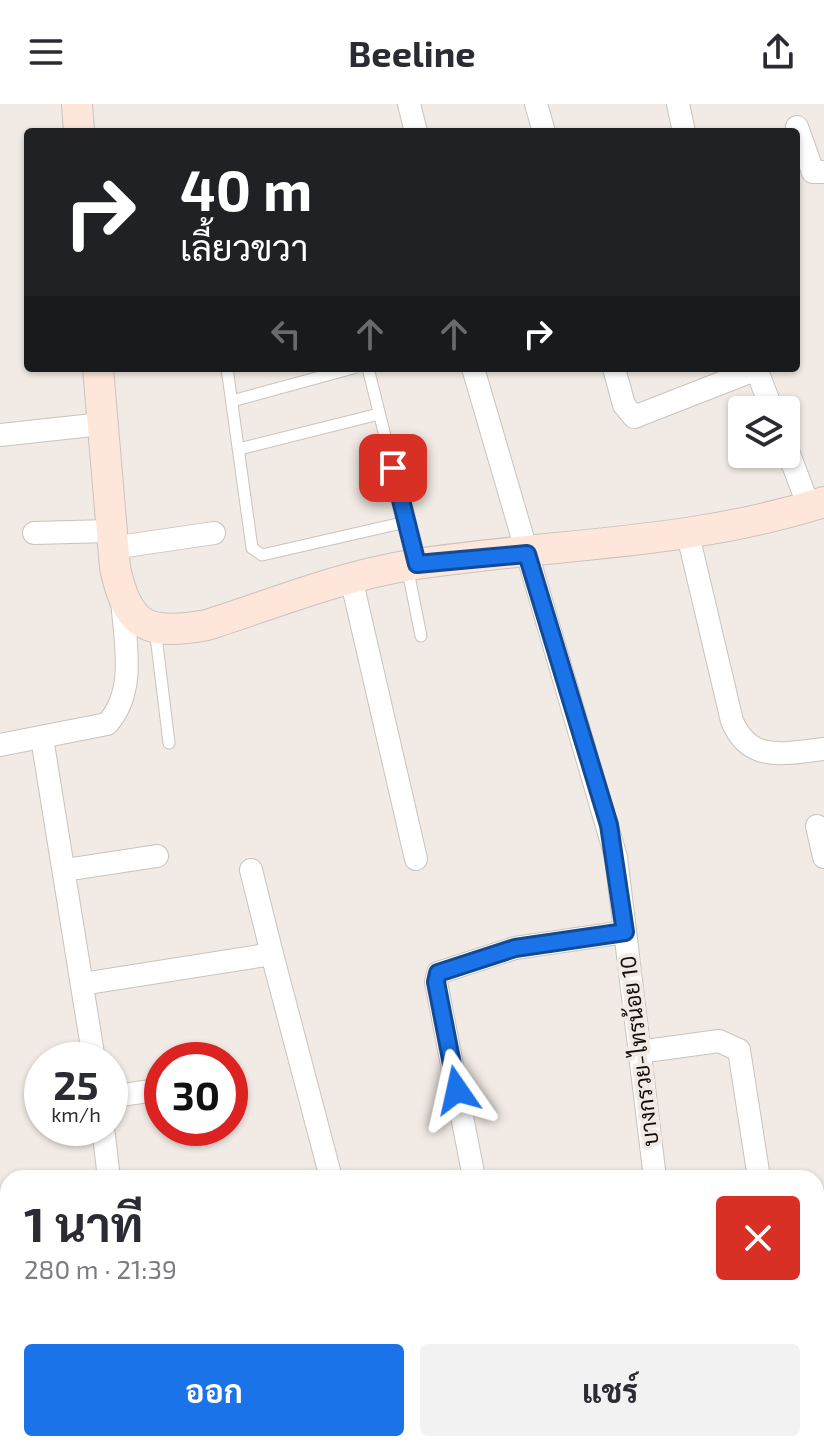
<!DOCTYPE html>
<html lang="th">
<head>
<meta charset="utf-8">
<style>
  :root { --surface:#fff; --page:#f2f2f3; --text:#2b2b33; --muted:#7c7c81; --accent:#1a73e8 }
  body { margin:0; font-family:"Exo 2",Sarabun,sans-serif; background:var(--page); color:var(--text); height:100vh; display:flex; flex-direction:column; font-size:30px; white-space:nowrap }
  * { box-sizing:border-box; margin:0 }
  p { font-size:26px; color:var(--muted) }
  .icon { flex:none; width:44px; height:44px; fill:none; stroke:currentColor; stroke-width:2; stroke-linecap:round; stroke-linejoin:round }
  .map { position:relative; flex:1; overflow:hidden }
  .side { position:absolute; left:0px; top:1066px; width:824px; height:282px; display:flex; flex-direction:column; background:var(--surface); border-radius:24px 24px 0 0; box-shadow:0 2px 6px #0004 }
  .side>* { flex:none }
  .hud { position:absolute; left:24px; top:24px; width:776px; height:244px; border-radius:8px; box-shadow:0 2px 6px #0004; background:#202124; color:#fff; overflow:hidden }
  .controls { position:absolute; left:728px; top:292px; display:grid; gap:16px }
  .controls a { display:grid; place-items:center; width:72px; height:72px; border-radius:8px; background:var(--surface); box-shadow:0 2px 6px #0004; font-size:40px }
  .speed { position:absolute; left:24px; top:938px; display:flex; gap:16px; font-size:40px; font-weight:700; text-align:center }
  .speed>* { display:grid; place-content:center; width:104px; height:104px; border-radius:50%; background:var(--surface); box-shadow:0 2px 6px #0004; line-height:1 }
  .speed small { font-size:20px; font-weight:400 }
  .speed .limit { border:12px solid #d22; background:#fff; color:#111 }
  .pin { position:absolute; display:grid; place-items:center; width:68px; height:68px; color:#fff; margin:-34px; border-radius:16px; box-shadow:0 4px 12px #0006 }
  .me { position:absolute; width:88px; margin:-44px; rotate:349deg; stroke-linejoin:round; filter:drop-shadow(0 0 6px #0008) }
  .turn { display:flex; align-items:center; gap:28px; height:168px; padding:0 24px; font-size:36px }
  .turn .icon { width:104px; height:104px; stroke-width:2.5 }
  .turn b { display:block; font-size:56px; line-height:68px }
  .lanes { display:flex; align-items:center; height:76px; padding:0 24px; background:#0003; justify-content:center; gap:40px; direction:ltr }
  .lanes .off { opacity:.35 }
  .round { display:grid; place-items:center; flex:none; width:84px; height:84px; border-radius:8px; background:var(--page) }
  .overview { display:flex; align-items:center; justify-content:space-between; height:136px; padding:0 24px }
  h1 { font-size:48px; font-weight:700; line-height:60px }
  .cta { display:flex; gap:16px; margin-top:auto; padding:16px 24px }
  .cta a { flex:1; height:92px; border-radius:8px; background:var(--accent); color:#fff; font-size:32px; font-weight:700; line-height:92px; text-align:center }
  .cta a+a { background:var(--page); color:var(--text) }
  header { display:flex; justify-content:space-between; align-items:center; height:104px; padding:0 24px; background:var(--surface); font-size:36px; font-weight:700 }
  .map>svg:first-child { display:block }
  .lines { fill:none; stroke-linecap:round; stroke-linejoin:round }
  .lane-casing { stroke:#c9c3bd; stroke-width:13 }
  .street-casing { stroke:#c9c3bd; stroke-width:24 }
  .secondary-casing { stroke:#c9c3bd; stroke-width:32 }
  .lane { stroke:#fff; stroke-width:11 }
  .street { stroke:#fff; stroke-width:22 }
  .secondary { stroke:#fee6db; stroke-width:30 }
  .route-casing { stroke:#114b97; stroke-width:20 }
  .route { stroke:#1a73e8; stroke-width:14 }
  .labels { text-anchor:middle; stroke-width:8; stroke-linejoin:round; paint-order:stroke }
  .street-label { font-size:22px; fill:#110f0c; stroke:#f2ebe5 }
</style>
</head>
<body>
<header><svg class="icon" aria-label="menu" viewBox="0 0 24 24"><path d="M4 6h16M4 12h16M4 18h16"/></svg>Beeline<svg class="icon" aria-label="share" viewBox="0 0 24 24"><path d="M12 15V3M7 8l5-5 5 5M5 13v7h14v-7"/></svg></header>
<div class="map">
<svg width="824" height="1347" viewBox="0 0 824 1347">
  <rect width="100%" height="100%" fill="#f2ebe5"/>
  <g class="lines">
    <g class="lane-casing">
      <g id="lane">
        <polyline points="227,264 252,444 262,451 406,418"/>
        <polyline points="368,264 417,460"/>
        <polyline points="232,297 353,264"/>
        <polyline points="239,345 379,310"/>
        <polyline points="407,462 421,532"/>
        <polyline points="155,524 169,639"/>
      </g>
    </g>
    <g class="street-casing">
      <g id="street">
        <polyline points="409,0 416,28"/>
        <polyline points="536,0 544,28"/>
        <polyline points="678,0 684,28"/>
        <polyline points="797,23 813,68 824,68"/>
        <polyline points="473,264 616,753 655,1074"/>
        <polyline points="614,264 624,301 634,313 757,265"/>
        <polyline points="756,264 772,306"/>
        <polyline points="0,331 102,320"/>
        <polyline points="786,342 809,403"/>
        <polyline points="34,429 109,427"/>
        <path d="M688,431L732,617C750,660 785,649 824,645"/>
        <polyline points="112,444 214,429"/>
        <polyline points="351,474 416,755"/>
        <polyline points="42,634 94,956"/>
        <path d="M0,641L107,620C137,588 125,536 122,496"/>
        <polyline points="817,722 824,753"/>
        <polyline points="65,766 157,752"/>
        <polyline points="251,766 272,850"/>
        <polyline points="82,880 272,850 331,1074"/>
        <polyline points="639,948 719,937 739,946 759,1074"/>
        <polyline points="110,993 162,985"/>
        <polyline points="103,1024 109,1074"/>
        <polyline points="474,1074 436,878 438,869 515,844 625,828"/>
        <polyline points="816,1211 824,1234"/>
        <polyline points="398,1340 399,1347"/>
        <polyline points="525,1340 526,1347"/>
        <polyline points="695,1340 696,1347"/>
      </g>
    </g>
    <g class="secondary-casing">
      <g id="secondary">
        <polyline points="77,0 79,28"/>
        <path d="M98,264L115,464C128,523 147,532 207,521C273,500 341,472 411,461C552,439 685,442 824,398"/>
      </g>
    </g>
    <use href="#lane" class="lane"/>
    <use href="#street" class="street"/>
    <use href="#secondary" class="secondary"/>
  </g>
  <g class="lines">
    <g class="route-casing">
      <polyline id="route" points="393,364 417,460 527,450 609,721 625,828 515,844 438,869 436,878 457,986"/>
    </g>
    <use href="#route" class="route"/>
  </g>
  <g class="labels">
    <g class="street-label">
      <text transform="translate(639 947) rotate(-97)" y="8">บางกรวย-ไทรน้อย 10</text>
    </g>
  </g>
</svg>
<div class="controls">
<a><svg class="icon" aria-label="layers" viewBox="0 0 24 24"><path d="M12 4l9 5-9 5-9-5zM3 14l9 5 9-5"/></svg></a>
</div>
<div class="speed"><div>25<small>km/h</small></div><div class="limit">30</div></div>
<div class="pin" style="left:393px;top:364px;background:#d93025"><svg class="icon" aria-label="arrive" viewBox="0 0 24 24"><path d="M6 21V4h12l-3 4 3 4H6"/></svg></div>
<svg class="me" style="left:457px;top:986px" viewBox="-20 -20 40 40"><path d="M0-17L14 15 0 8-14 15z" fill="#1a73e8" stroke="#fff" stroke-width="4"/></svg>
<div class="hud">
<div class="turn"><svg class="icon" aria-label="right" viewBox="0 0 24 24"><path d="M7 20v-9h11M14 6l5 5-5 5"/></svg><div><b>40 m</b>เลี้ยวขวา</div></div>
<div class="lanes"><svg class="icon off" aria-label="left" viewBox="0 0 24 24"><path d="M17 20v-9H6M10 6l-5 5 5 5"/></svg><svg class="icon off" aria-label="ahead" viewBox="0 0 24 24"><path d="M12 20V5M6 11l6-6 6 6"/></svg><svg class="icon off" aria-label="ahead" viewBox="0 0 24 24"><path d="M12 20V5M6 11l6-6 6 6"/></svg><svg class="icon" aria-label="right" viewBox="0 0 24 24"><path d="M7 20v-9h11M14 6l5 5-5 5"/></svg></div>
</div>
<section class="side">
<div class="overview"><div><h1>1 นาที</h1><p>280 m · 21:39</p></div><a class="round" style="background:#d93025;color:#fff"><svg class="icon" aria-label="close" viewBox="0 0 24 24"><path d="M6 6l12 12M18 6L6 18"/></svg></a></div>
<div class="cta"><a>ออก</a><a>แชร์</a></div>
</section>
</div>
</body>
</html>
